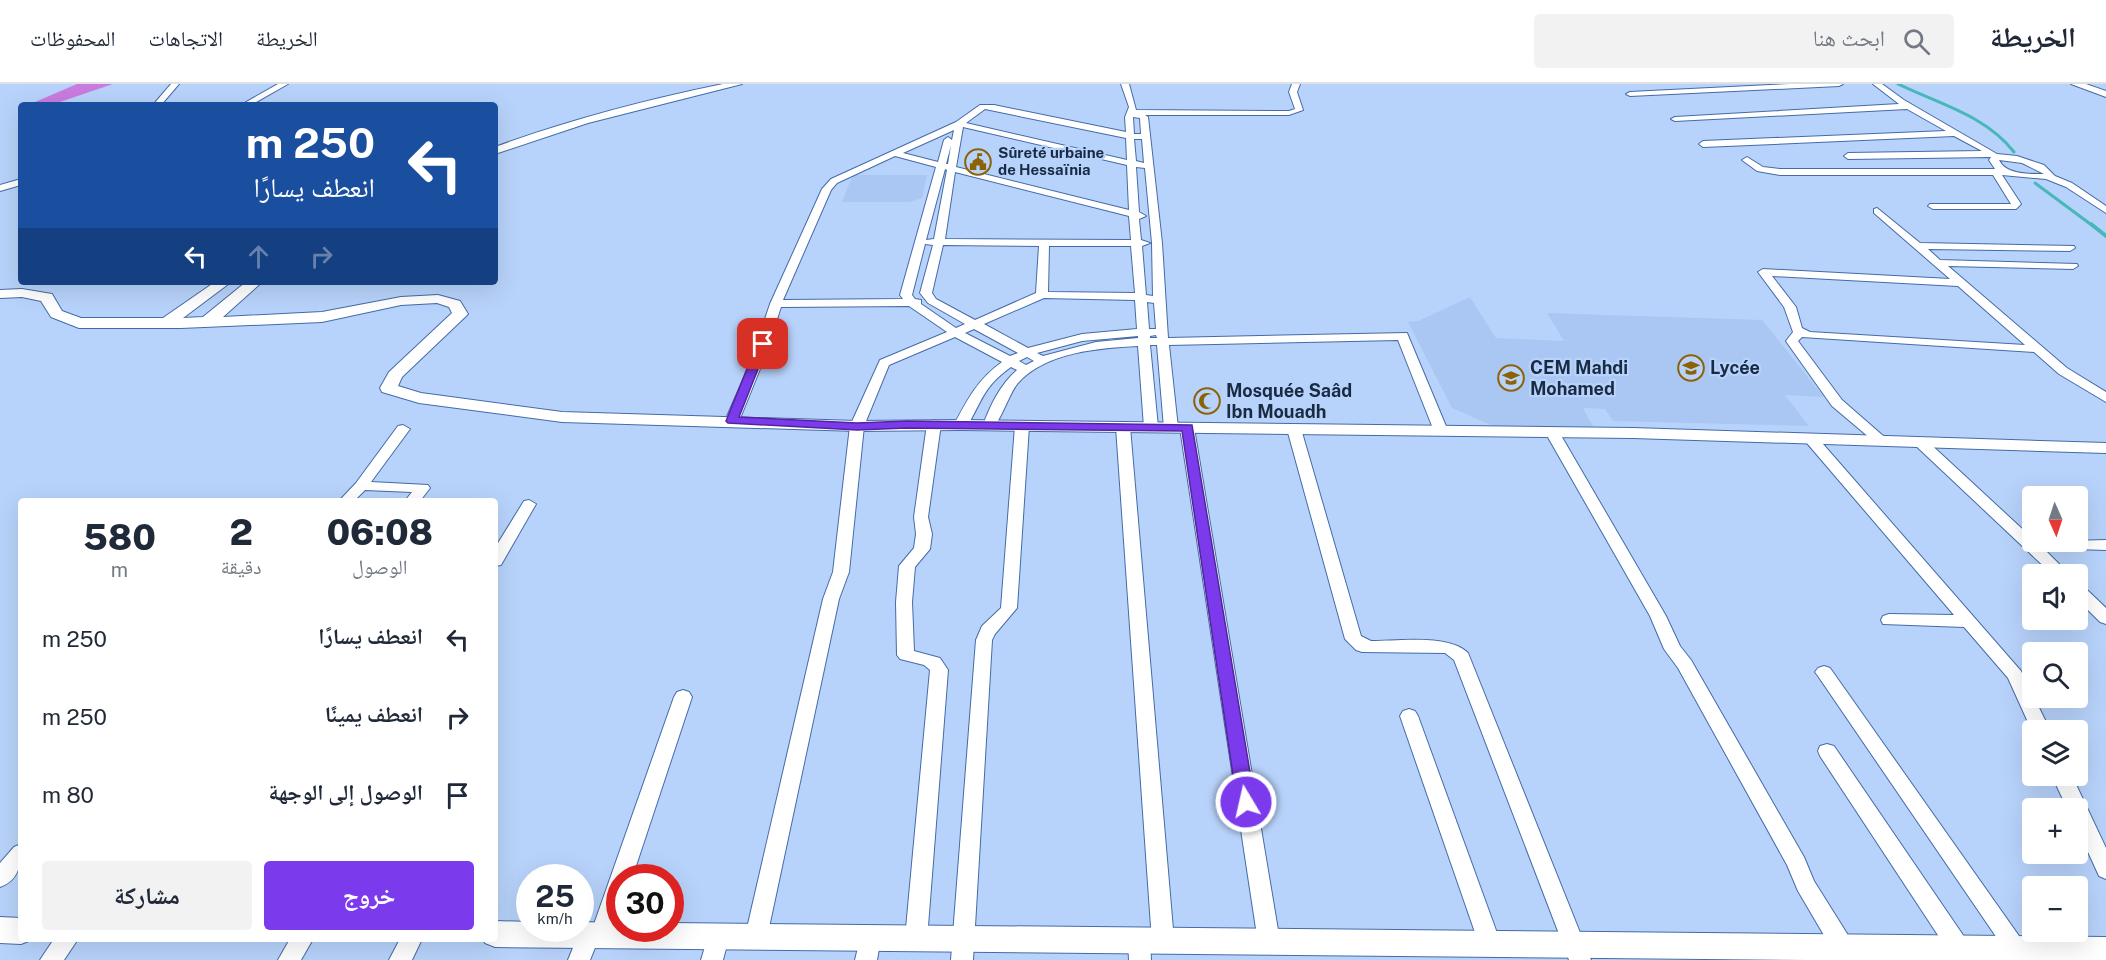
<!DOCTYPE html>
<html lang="ar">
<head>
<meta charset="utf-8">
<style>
  :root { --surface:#fff; --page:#f2f2f3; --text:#1f2937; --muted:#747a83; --line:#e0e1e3; --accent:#7c3aed }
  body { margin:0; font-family:"Public Sans","Noto Naskh Arabic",sans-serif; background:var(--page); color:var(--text); direction:rtl; height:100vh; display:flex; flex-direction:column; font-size:22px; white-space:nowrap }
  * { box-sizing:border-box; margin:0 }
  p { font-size:20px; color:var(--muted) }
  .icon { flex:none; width:33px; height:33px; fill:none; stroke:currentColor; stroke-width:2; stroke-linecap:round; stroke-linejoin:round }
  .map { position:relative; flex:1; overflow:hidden; direction:ltr }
  .drawer { position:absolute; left:18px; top:414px; width:480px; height:444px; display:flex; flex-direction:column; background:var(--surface); border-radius:6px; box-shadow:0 6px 24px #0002; direction:rtl }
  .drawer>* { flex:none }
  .hud { position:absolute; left:18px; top:18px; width:480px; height:183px; border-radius:6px; box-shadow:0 6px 24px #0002; direction:rtl; background:#1a4fa0; color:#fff; overflow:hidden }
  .needle { width:39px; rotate:177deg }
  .tools { position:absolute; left:2022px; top:402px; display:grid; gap:12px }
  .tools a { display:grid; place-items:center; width:66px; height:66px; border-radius:6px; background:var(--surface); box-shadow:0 6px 24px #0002; font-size:30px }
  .speed { position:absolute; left:516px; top:780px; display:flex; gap:12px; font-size:30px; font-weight:700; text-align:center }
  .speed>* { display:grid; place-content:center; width:78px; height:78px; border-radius:50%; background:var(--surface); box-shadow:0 6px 24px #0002; line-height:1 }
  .speed small { font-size:15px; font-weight:400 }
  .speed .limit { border:9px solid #d22; background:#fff; color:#111 }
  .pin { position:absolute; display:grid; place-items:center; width:51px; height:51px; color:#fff; margin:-26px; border-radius:12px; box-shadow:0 3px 9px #0006 }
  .me { position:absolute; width:66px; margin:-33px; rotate:351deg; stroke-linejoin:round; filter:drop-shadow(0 0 4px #0008) }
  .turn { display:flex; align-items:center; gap:21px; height:126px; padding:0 24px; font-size:27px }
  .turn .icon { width:78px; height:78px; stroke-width:2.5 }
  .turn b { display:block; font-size:42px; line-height:51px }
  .lanes { display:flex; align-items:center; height:57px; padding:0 24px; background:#0003; justify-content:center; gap:30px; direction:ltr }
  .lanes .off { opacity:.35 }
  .eta { display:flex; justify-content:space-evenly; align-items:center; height:102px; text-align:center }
  .eta b { font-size:36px; font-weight:800; line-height:42px }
  .action { display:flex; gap:12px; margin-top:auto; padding:12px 24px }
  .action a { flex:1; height:69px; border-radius:6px; background:var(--accent); color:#fff; font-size:24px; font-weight:800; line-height:69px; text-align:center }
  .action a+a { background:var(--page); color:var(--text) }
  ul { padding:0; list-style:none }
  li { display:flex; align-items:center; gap:18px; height:78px; padding:0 24px }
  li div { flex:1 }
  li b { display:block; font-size:22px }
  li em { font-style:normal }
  header { display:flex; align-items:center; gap:36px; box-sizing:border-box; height:84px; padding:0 30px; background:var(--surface); border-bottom:2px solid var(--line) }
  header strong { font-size:28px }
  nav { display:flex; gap:33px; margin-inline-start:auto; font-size:21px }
  .search { width:420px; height:54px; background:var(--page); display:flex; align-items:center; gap:15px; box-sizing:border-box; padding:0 21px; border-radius:6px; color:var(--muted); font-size:22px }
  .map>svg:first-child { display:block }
  .built { fill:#aac6f2 }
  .forest { fill:#ca7be0 }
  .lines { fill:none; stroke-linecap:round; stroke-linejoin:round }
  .stream-far1 { stroke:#49b6ba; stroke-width:3 }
  .stream { stroke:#49b6ba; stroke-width:4 }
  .minor-casing { stroke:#446ba7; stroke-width:2 }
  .tertiary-casing { stroke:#446ba7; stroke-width:2 }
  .minor { fill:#fff; fill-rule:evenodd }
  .tertiary { fill:#fff; fill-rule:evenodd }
  .route { fill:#7c3aed; stroke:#51269a; stroke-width:1.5 }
  .labels { text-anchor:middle; stroke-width:4.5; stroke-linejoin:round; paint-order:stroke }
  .far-poi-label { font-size:15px; font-weight:bold; fill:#192a43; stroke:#b8d3fb; text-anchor:start }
  .poi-label { font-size:18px; font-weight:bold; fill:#192a43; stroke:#b8d3fb; text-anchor:start }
</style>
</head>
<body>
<header>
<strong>الخريطة</strong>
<div class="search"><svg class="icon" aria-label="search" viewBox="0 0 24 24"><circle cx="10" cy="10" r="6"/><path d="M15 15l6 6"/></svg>ابحث هنا</div>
<nav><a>الخريطة</a><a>الاتجاهات</a><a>المحفوظات</a></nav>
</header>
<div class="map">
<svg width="2106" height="876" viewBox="0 0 2106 876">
  <rect width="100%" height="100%" fill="#b8d3fb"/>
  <g class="built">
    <polygon points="853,91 927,91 922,114 910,118 842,118"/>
    <polygon points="1470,213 1496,254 1564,257 1547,229 1762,236 1824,313 1785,311 1809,342 1613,337 1605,325 1583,324 1594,344 1495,343 1452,324 1408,238 1418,237"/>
  </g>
  <polygon class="forest" points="77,0 113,0 51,21 28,21"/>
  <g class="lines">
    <g class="stream-far1">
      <path d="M1898,0C1939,20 1985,31 2014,68"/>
      <polyline points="2035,99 2093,142"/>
    </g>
    <polyline class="stream" points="2091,140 2106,152"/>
    <g class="minor-casing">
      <g id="minor">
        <polygon points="171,0 179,0 161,21 153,21"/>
        <polygon points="278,0 288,0 251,21 241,21"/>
        <path d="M1121,0H1129L1136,26L1289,27L1295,25L1289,8L1292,0H1300L1297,8L1303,26L1289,31H1145L1148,33L1162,159L1168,254L1407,249L1448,347L1441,351L1434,347L1398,256L1169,261L1178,344L1171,348L1164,344L1157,261H1150L1158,343L1151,347L1144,343L1138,262C1099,264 1046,268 1018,299C1009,309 999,343 990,345L983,341C991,320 1000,301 1017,286L1011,283C982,304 983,316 966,344L961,345L954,341C967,316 978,295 1002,278L955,253L889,281L864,342L849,488L839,515L767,853L764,860L756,863L748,860L745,853L823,515L833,488L850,342L880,276L947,248L909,222L781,223L762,280L739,337L737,340H727L725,337L750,280L770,220L822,105L831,95L956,38L980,21H994L1126,48L1125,33L1129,23ZM985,25L1126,54L1127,76L966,39ZM1133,33L1140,34L1141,50H1134ZM963,43L1127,81L1129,126L956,83ZM954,46L952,56L948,53L944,56L938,78L903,69ZM1134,55H1142L1144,79L1136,77ZM951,61L948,80H946ZM895,72L936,83L900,211L903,215L783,216L831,106L837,99ZM1136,83L1145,84L1152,159L1153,212L1146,211L1142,162L1150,159L1141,156L1139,135L1146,132L1139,128ZM945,85L947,86L934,155L926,156ZM955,88L1129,132L1131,156L945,155ZM925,160L933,161L920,209L928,219L965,240L956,244L921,220V216L915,215L912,211ZM943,161L1039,162L1036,209L975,236L936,215L932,209ZM1049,162H1131L1135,209L1048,208ZM1044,214L1135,216L1137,245L1082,250L1028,264L984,240ZM1147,218L1154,219L1156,245H1149ZM974,245L1018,269L1010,272L965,249ZM1156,251L1157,254H1150V252ZM1138,252V254L1096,258L1043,272L1037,269L1082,257ZM1027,273L1034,277L1026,281L1019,277Z"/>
        <polygon points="1790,0 1843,0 1839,2 1630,12 1626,10 1630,8"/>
        <path d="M1873,0H1882L1904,16L1997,70L2017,72L2044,81L2055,92L2072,99L2106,122V129L2066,103L2046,95L2002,91L2021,120L2016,125H1933L1928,122L1930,120H2011L1993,91H1780L1757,87L1742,76L1747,73L1763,83L1780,85H1995L1989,76L1991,73L1848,75L1844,72L1848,69L1982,67L1954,52L1703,63L1699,60L1703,57L1946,47L1907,25L1675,37L1671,35L1675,33L1899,20ZM1999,76L2022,79L2044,90C2029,90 2006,91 1999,76Z"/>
        <polygon points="21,95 21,101 0,107 0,101"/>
        <path d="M1877,124L1920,159L2074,162L2075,164L2070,167L1928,165L1940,176L2077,180L2078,182L2073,185L1948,182L2067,284L2106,308V318L2059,290L2034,268L1802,253L1798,257L1842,316L1889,357L1887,360H1877L1832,322L1788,260L1786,257L1793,248L1784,223L1758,188L1763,185L1950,195L1874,129V125ZM1772,192L1958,202L2025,261L1810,248L1802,244L1796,223Z"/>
        <polygon points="934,336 941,340 928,433 932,450 930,465 915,483 912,518 914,567 940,574 948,586 927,855 924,862 916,865 908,862 905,855 930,586 924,581 900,575 897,571 896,518 899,482 914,464 916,450 914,433 927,340"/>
        <polygon points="1022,338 1029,342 1017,524 995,550 992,556 973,876 951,876 976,556 982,542 1001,524 1015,342"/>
        <polygon points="1123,339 1130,343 1174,857 1171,864 1163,867 1155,864 1152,857 1116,343"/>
        <polygon points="1187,340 1194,344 1280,858 1277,865 1269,868 1261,865 1258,858 1180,344"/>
        <polygon points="403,341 410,345 371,398 428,401 430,404 420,417 405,417 412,408 365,406 354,417 339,417 356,399 398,342"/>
        <path d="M1294,341L1301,345L1361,552L1371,557C1398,557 1449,550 1468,569L1591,876H1569L1454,576L1445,569L1362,568L1356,566L1345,555L1287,345Z"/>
        <polygon points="1552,344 1559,348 1666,532 1680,562 1691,576 1804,773 1814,797 1851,856 1854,863 1851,870 1843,873 1835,870 1798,807 1787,781 1678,584 1664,565 1650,532 1545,348"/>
        <polygon points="1811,351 1816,352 2021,587 2050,646 2032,647 2008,594 1964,543 1883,540 1881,536 1883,532 1889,530 1954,531 1806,358 1804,355 1806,352"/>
        <polygon points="1920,354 1925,355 2032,454 2032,458 2106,456 2106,466 2043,464 2069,490 2052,490 1915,361 1913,358"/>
        <polygon points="529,416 536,420 501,481 495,482 495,464 524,417"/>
        <polygon points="2078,502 2084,503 2106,524 2106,540 2100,538 2078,516"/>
        <polygon points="1824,582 1830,584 2036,876 2012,876 1818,592 1815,588 1818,584"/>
        <path d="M683,606L689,608L692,613L632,794H620C620,819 620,835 609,858L601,861L597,859L590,876H568L581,844L589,841L593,843L674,613L677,608Z"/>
        <polygon points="1409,625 1415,627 1418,632 1501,860 1498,867 1490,870 1482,867 1479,860 1400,632 1403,627"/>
        <polygon points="1827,660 1834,662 1967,857 1970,864 1967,871 1959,874 1951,871 1820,672 1818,667 1820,662"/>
        <polygon points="2052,692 2072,692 2106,764 2106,795 2099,792 2078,746 2078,724 2067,724"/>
        <path d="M21,760C21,779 20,796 0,803V779L14,763Z"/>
        <polygon points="718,843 726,846 729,853 723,876 701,876 710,846"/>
        <polygon points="870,844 878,847 881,854 877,876 855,876 862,847"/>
        <polygon points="1139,847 1147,850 1150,857 1151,876 1129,876 1128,857 1131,850"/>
        <polygon points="54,855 78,855 64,876 40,876"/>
        <polygon points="290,855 313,855 301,876 278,876"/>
        <polygon points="400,855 422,855 412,876 389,876"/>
      </g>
    </g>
    <g class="tertiary-casing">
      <g id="tertiary">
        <path d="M723,0H742L588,39L495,70V63C569,36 645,16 723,0Z"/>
        <polygon points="2071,0 2086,0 2106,7 2106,13"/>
        <polygon points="215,198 231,198 183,234 203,233 246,198 262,198 223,233 322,228 401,213 438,211 460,217 468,230 465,233 402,293 398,302 421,309 562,328 857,337 961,336 1633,344 2106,359 2106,369 1633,354 961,346 857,347 562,338 419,319 382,308 380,304 389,288 452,229 449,223 437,219 401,221 322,238 181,244 79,244 51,233 41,217 22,213 0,214 0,206 22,205 52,210 62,227 81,234 163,234"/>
        <polygon points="0,833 21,834 21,855 31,856 21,860 0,859"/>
        <polygon points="495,837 530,838 530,844 580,844 580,838 620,839 620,844 670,844 670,839 2106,853 2106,876 1808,876 495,863 485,859 483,855 495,855"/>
      </g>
    </g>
    <use href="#minor" class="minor"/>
    <use href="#tertiary" class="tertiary"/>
  </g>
  <polygon class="route" points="763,256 768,260 739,333 857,339 907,337 1192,341 1255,718 1253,723 1246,725 1240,723 1237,718 1182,347 907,344 857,346 728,339 726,337 757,260"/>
  <defs>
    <g id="civic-ring" transform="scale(1.35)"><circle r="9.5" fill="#b8d3fb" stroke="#8c6206" stroke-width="1.5"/><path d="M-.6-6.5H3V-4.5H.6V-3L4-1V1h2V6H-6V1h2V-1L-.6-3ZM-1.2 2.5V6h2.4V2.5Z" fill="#8c6206"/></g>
    <g id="school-ring" transform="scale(1.35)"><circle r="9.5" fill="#b8d3fb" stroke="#8c6206" stroke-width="1.5"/><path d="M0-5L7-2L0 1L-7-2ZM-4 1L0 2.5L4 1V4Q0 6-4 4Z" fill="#8c6206"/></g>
    <g id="mosque-ring" transform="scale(1.35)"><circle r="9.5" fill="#b8d3fb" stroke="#8c6206" stroke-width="1.5"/><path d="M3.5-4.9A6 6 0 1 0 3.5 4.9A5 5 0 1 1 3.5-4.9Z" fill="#8c6206"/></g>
  </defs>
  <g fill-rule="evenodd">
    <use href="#civic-ring" x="978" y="78"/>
    <use href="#school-ring" x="1691" y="284"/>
    <use href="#school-ring" x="1511" y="294"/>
    <use href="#mosque-ring" x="1207" y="317"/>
  </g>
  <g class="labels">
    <g class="far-poi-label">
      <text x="998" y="74">Sûreté urbaine<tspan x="998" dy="17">de Hessaïnia</tspan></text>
    </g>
    <g class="poi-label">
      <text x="1530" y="290">CEM Mahdi<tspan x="1530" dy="21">Mohamed</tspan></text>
      <text x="1710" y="290">Lycée</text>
      <text x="1226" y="313">Mosquée Saâd<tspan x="1226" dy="21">Ibn Mouadh</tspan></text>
    </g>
  </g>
</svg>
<div class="tools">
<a><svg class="needle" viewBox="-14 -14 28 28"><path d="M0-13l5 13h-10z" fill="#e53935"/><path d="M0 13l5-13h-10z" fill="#747a83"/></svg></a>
<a><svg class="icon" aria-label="sound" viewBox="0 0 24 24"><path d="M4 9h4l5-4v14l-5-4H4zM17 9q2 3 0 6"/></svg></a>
<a><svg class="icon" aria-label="search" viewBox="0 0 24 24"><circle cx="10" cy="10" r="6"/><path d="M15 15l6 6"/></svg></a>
<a><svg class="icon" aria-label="layers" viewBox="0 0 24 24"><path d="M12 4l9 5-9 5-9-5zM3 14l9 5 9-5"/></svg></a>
<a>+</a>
<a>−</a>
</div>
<div class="speed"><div>25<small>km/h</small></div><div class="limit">30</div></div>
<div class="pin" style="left:763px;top:260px;background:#d93025"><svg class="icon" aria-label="arrive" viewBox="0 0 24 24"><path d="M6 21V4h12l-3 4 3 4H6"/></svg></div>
<svg class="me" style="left:1246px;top:718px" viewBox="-20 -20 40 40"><circle r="17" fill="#7c3aed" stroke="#fff" stroke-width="3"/><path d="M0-11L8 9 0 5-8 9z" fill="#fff"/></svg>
<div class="hud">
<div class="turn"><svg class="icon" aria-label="left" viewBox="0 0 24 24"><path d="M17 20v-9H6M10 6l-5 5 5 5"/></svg><div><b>250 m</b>انعطف يسارًا</div></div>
<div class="lanes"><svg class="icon" aria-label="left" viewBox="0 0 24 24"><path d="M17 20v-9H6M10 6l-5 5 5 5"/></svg><svg class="icon off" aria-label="ahead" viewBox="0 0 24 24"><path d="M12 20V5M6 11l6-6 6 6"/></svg><svg class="icon off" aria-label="right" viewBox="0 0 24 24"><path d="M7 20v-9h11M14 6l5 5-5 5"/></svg></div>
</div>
<section class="drawer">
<div class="eta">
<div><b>06:08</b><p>الوصول</p></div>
<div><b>2</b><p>دقيقة</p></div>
<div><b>580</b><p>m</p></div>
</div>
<ul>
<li><svg class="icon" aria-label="left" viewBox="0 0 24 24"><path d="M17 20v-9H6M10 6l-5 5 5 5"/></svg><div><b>انعطف يسارًا</b></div><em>250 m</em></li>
<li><svg class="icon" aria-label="right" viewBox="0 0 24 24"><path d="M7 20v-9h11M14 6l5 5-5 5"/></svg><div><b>انعطف يمينًا</b></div><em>250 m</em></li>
<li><svg class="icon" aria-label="arrive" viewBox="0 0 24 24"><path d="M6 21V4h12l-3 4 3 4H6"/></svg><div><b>الوصول إلى الوجهة</b></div><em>80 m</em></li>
</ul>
<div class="action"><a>خروج</a><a>مشاركة</a></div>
</section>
</div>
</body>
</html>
